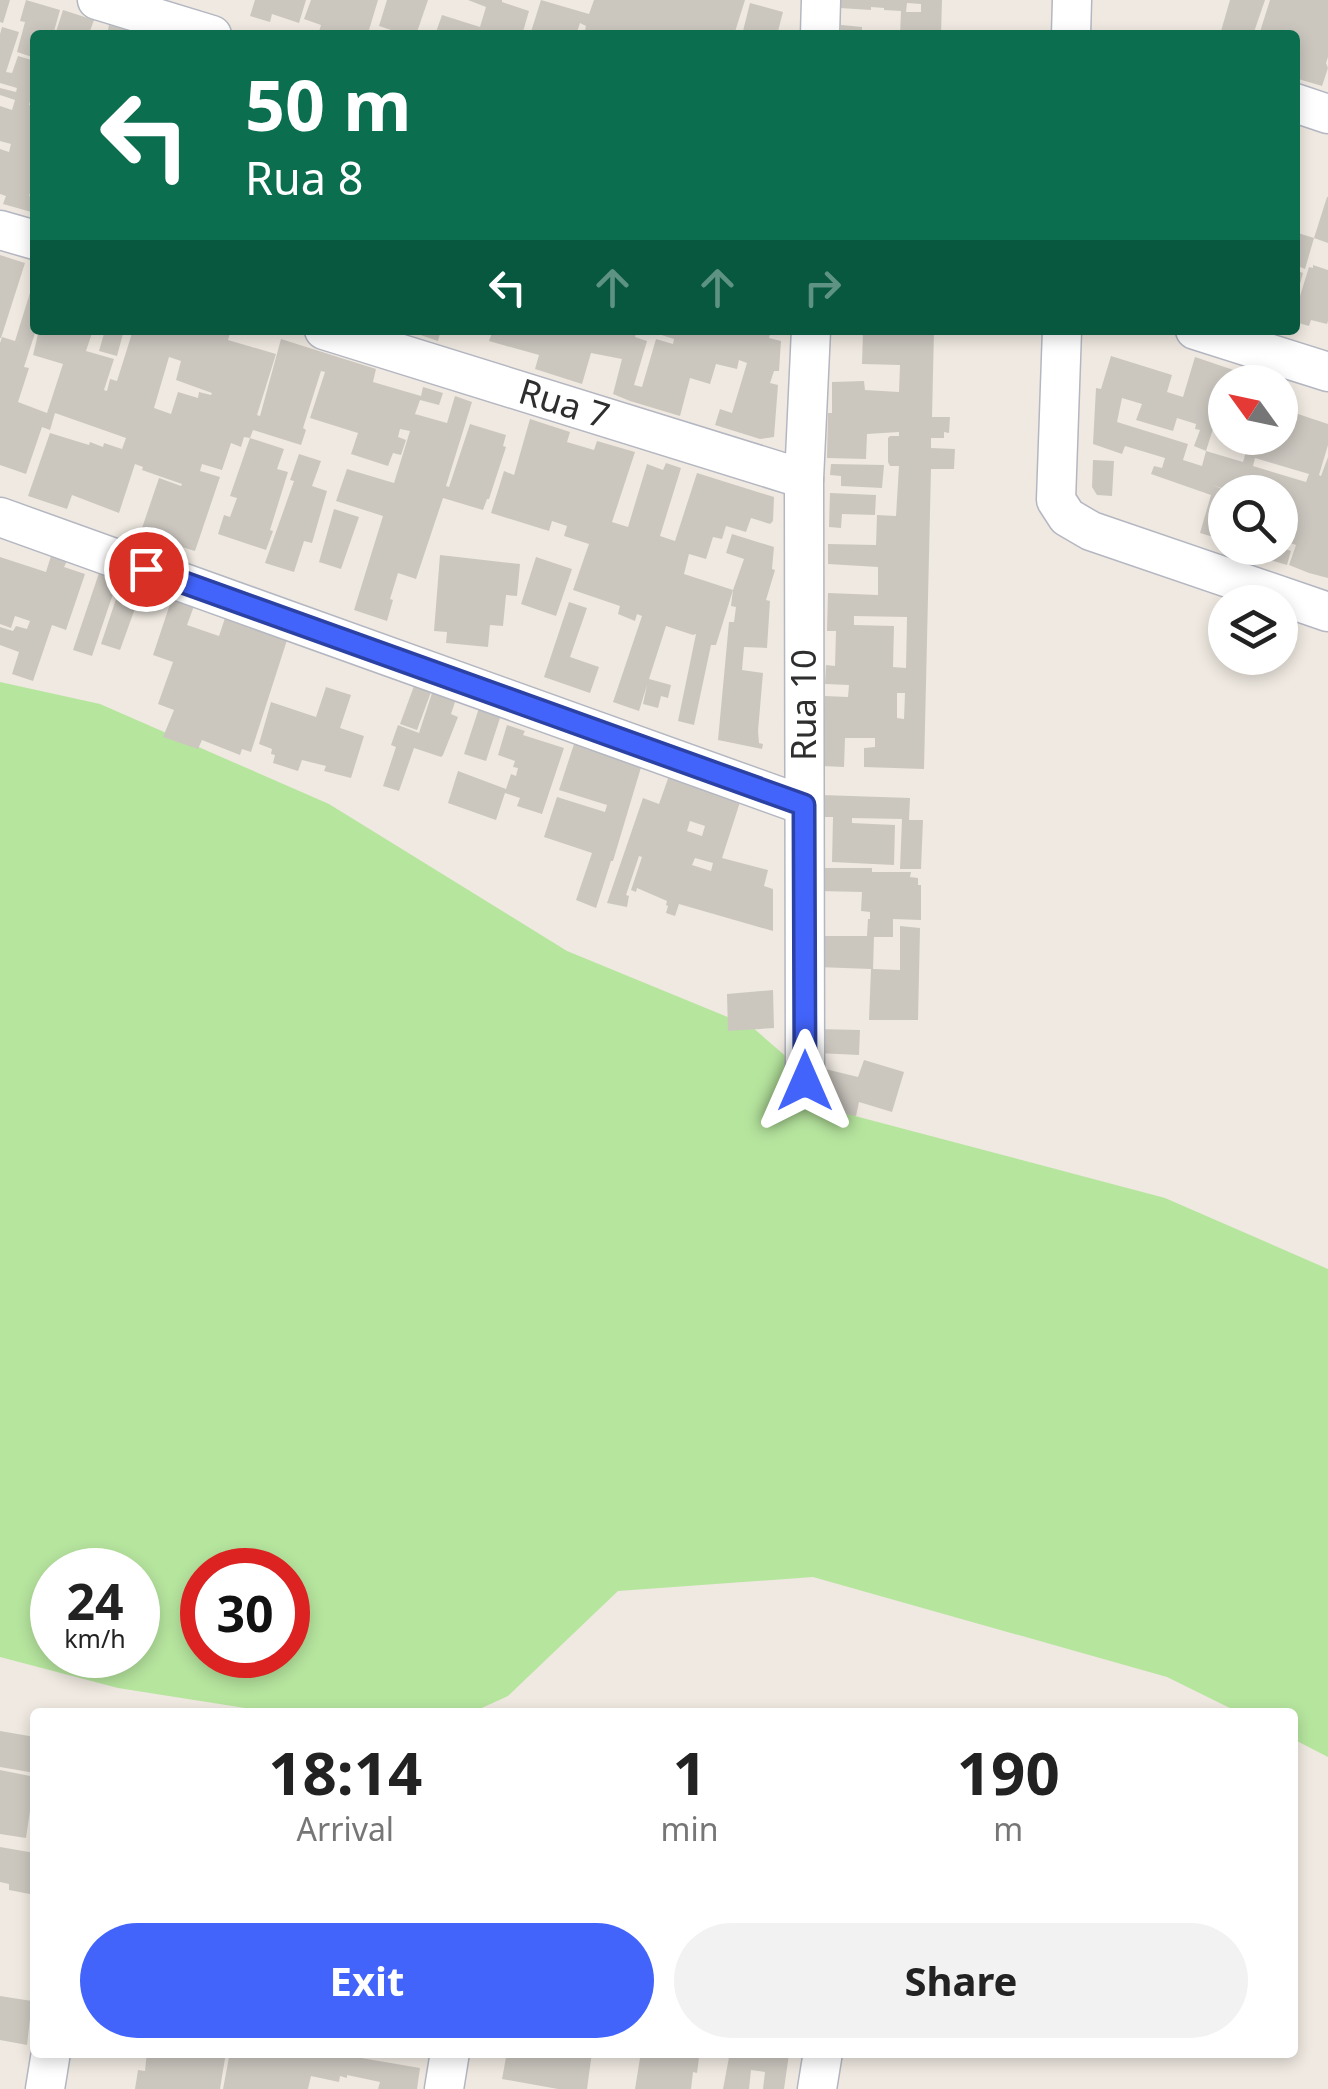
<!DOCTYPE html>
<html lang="en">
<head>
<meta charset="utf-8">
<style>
  :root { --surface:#fff; --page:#f2f2f2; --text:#222; --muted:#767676; --accent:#4264fb }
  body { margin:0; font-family:"Noto Sans",sans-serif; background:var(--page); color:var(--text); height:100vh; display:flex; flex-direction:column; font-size:38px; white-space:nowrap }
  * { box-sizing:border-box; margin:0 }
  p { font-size:32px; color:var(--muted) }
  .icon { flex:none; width:55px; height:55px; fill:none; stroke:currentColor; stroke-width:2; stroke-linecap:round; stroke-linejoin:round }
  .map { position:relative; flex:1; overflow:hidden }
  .panel { position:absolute; left:30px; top:1708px; width:1268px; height:350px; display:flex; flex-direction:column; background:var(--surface); border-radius:10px; box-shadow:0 5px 15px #0003 }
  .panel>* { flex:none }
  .guide { position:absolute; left:30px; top:30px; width:1270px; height:305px; border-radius:10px; box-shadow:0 5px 15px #0003; background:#0b6e4f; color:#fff; overflow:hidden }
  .needle { width:65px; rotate:303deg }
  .fabs { position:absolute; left:1208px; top:365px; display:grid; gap:20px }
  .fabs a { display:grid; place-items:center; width:90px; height:90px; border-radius:50%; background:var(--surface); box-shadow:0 5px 15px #0003; font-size:50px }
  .speed { position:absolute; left:30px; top:1548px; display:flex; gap:20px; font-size:50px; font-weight:700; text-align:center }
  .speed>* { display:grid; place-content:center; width:130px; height:130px; border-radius:50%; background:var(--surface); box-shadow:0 5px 15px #0003; line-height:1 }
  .speed small { font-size:25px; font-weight:400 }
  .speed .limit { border:15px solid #d22; background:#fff; color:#111 }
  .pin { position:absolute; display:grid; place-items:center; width:85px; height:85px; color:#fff; margin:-42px; border:5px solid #fff; border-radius:50%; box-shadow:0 2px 10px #0007 }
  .me { position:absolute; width:110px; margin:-55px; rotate:0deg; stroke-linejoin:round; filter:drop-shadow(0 0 8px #0008) }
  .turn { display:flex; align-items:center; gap:35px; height:210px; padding:0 50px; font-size:45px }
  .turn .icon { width:130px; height:130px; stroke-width:2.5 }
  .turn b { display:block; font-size:70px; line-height:85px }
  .lanes { display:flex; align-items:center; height:95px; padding:0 50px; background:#0003; justify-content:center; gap:50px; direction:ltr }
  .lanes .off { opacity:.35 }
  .eta { display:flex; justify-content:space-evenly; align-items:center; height:170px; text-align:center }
  .eta b { font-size:60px; font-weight:700; line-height:70px }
  .button { display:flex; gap:20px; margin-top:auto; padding:20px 50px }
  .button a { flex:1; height:115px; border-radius:60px; background:var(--accent); color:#fff; font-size:40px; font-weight:700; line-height:115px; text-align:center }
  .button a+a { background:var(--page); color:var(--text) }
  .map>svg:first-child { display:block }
  .green { fill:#b6e59e; fill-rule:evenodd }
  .building { fill:#cbc7bf; fill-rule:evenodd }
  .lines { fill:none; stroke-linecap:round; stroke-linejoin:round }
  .minor-casing { stroke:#b4b7c1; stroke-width:41 }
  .minor { stroke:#fff; stroke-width:38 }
  .route-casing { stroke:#2b41a3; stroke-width:25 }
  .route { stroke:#4264fb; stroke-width:18 }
  .labels { text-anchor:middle; stroke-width:8; stroke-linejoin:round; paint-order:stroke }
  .street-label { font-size:35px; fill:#2e2e2e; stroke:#fff }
</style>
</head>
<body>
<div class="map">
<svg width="1328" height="2089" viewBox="0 0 1328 2089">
  <rect width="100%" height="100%" fill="#efe9e1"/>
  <path class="green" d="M0,682L100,704L329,804L567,951L752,1027L855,1116L1165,1198L1328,1269V1757L1293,1739L1292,1712H1238L1167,1677L813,1577L618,1591L508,1696L473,1712H270L118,1688L0,1657ZM52,1570H138V1655H52ZM202,1570H288V1655H202Z"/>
  <g class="building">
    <polygon points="0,0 10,0 3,23 0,22"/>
    <polygon points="26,0 60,10 53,35 35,35 35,58 17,52 25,22 20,21"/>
    <polygon points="255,0 306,0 299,23 272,14 270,22 250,16"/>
    <polygon points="311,0 378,0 369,30 372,31 371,35 318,35 321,25 304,19"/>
    <polygon points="387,0 428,0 416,35 392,35 394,31 379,26"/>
    <polygon points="468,0 502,0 502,2 529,11 522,35 435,35 442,15 480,27 486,7"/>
    <polygon points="541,0 589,14 594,0 745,0 734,35 653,35 638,30 636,35 584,35 586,26 580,23 576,35 530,35"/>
    <path d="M841,0H942L941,35H900L901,11L884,10V8L871,7V10L840,8ZM907,3L921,4V12H906Z"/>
    <polygon points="1230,0 1265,0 1253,35 1235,35 1221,31"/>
    <polygon points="1270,0 1328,0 1328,57 1326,63 1328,68 1322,86 1295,78 1295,35 1259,35"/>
    <polygon points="750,3 783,12 777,35 742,35"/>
    <polygon points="63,10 94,20 90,31 97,30 106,35 55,35"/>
    <polygon points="109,25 127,30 126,35 107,35"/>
    <polygon points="841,25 862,27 862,35 841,35"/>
    <polygon points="2,27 19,32 6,72 12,73 18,56 35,61 35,83 29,105 35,106 35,193 31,190 29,196 35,198 35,213 3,204 6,196 0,194 0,149 9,152 11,144 0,141 0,106 12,110 15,100 0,95 0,88 16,92 17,88 0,83 0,34"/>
    <polygon points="1327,197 1328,197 1328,243 1314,238"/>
    <polygon points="1298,233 1314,238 1305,269 1295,265 1295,241"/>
    <polygon points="0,255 25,263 1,338 0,338"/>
    <polygon points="1313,265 1328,270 1328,321 1327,324 1311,320 1309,326 1295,322 1295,270 1303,273 1297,295 1300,296 1309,267 1313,268"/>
    <path d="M34,280L36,330L24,367L29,368L18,402L47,413L63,364L33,355L39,330H93L86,351L114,359L104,390L107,391L110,379L117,381L133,330H231L228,340L276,354L257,415L260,416L281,339L376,369L373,382L421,396L423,387L443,393L439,405L420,400L415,414L447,423L455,396L472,402L446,486L449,487L470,424L506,435L503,446L506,447L489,499H487L483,510L443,498L416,579L398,573L390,599L393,600L387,621L354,610L383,516L336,501L347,469L394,483L410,431L400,429L398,437L406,440L401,455L393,453L388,466L351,454L358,433L310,418L325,372L321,371L303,428L306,430L301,445L253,430L250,438L284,449L277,469L288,472L270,530L273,531L266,550L218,534L224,515L230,517L237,498L230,496L250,438L244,437L241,447L231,443L222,470L202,464L200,471L220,477L195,551L140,534L159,478L181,486L182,484L142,470L143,467L135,464L119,513L72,495L67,509L28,496L50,433L89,445L90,442L103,447L104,443L122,449L126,438L55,413L50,430L42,427L26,474L0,465V343L2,337L15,341ZM169,357L181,361L176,380L212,393L211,395L199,392L198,398L178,392L171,414L154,408Z"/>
    <polygon points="105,330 124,330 117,356 99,351"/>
    <polygon points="406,330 441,330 438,341"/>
    <polygon points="493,330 637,330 635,337 647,341 634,385 642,387 656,339 673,344 674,339 646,330 771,330 769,338 781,341 779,371 774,371 770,383 778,385 774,437 760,439 715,425 720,409 732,413 747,363 739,360 737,369 716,364 710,384 690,378 680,416 630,401 613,394 622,359 591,353 582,384 535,369 539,355 489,341"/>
    <path d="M863,330H934L932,417H950L949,433L944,432V438H931V448L955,449L954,469H931L924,769L864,767V748L875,747V738H845L844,767L822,766L825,696L848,697L849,685L825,684L826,665L835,666L836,631H827L828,593L878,595V567L828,564V544L876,545L877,515L896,516L899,466H890L888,462V438L890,436H899V432L867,434L866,459L827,458L828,413H832V382L864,381L865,390L899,392L900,365L862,364ZM854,616L907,617L906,668L893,667L894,626L854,625ZM897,693H905L904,719L897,718Z"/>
    <path d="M1111,356L1172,375L1167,392L1183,397L1195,357L1269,382H1225V391L1206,451L1243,462L1250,438H1280V420L1294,425L1298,414L1328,424V445L1319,475L1321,476L1328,457V578L1309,573L1289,565L1296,545L1285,541L1283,548L1291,551L1287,565L1230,548H1280V492H1234L1212,485L1225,490V547L1218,544L1220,539L1200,533L1211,495L1151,474L1154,466L1162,468L1165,458L1125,446L1122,454L1093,444L1096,388L1101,389ZM1122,398L1142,404L1136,420L1173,431L1177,418L1196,424L1195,429L1200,430L1194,446L1206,451L1202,466L1183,460L1188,444L1117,422ZM1255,458L1309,474L1306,482L1253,466Z"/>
    <polygon points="530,419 570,432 567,442 594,450 597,441 635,452 612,522 628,527 647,464 663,470 666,463 681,468 660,536 675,541 697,473 774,497 773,521 770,524 751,518 746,532 726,526 722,539 713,537 706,559 689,554 684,574 733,590 716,645 711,645 694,725 678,721 696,634 693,635 666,626 649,679 671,685 668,698 661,696 658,708 643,704 647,685 639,711 613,702 642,616 637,614 635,621 618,614 620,606 573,590 589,544 564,536 567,526 552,521 549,531 491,513 504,471 514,475"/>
    <polygon points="299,454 321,461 312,486 327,491 312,543 304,541 294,572 265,563 294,481 290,480"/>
    <polygon points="1093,460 1114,461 1112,496 1097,495 1092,487"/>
    <polygon points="831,464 884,465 882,488 841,486 841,476 830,475"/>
    <polygon points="830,493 876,495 875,515 842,514 841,528 829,527"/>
    <polygon points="334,509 359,517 341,569 319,562"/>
    <polygon points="732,534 774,547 772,569 775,570 766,600 770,601 767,648 744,647 742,670 763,673 758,731 759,743 763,744 762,749 718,740 729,622 734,622 736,607 731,606 733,590 744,559 726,553"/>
    <polygon points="440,555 520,564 517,596 506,595 503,626 490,625 488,647 446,643 447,632 434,631"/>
    <polygon points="51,556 67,561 64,567 85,574 66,630 52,625 33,681 12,674 19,652 0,645 0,627 13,631 16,626 27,629 30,621 15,616 11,628 0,624 0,557 46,572"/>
    <polygon points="536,557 572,569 556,616 521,604"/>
    <polygon points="99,573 118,579 92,656 73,650"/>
    <polygon points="122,581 142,589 120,650 101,644"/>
    <polygon points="172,598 194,606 187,625 219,636 226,615 288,637 251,752 242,749 240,755 202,740 198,749 163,737 174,710 158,704 173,662 153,655"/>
    <polygon points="569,602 587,608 570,657 599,667 590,693 544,677"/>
    <polygon points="414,686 431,692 417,730 400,724"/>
    <polygon points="326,687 351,695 340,728 364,736 351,778 324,771 326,766 302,760 298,771 273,763 275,755 271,754 272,749 259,744 271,702 316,717"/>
    <polygon points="433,690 456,699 451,714 458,717 443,755 441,757 414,748 399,791 383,786 396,747 391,745 398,725 419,733"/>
    <polygon points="479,708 501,715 486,761 464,754"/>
    <polygon points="507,725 525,731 523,735 564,748 542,814 517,806 520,798 505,793 496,820 448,803 458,771 506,789 511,774 516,776 518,768 513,767 515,761 498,755"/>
    <polygon points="575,741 642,764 613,861 611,861 596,908 576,900 592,853 544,837 557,797 605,812 607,805 559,790"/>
    <path d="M670,773L741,799L722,858L768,870L764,886L773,889V931L679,904L675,916L666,913L668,906L666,905L667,901L637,888L636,892L631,890L642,857L639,856L626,895L629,896L627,907L607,903L643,798L659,804ZM690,821L705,826L702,836L687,831ZM695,858L713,863L711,871L692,865Z"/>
    <polygon points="821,795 910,798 909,820 923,820 921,869 900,869 902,819 852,818 852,823 895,825 894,865 832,862 833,817 821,817"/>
    <polygon points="820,868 872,868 872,872 911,872 910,877 918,878 918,885 921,885 921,920 893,919 893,937 874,937 873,969 900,970 900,926 920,928 918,1020 869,1020 871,969 818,967 819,936 867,936 868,919 870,919 870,912 861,911 862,892 819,891"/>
    <polygon points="773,990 774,1028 728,1031 727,994"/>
    <polygon points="817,1029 860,1030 859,1055 817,1053"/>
    <polygon points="864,1060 904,1072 892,1112 859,1102 856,1116 815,1108 817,1067 858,1077"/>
    <polygon points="0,1731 35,1737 35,1773 0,1767"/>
    <polygon points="0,1770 35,1777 26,1838 0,1834"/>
    <polygon points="0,1847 35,1853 35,1895 9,1890 9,1884 0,1882"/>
    <polygon points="0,1996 32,2001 27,2045 0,2040"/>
    <polygon points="147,2052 226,2052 220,2089 135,2089 138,2070 145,2071"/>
    <polygon points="230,2052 285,2052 297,2055 297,2052 326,2052 420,2068 417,2089 378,2089 380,2082 347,2075 347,2078 340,2076 339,2082 311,2076 308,2089 223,2089"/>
    <polygon points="507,2052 592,2052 587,2089 558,2089 502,2079"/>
    <polygon points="641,2052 664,2052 699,2058 697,2073 693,2072 691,2089 635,2089"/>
    <polygon points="730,2052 789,2054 784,2089 763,2089 765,2072 751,2070 749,2089 723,2089"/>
  </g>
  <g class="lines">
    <g class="minor-casing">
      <g id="minor">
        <polyline points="97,0 212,35"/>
        <polyline points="820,35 821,0"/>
        <polyline points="1071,35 1072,0"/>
        <polyline points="1295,103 1328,114"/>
        <polyline points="0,230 35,240"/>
        <polyline points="324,330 804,479"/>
        <polyline points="1062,330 1056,500 1067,517 1091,531 1328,612"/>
        <polyline points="1195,330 1328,372"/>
        <polyline points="0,517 803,805"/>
        <polyline points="805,1081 804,479 811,330"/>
        <polyline points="45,2089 51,2052"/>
        <polyline points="444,2089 450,2052"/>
        <polyline points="817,2089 823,2052"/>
      </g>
    </g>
    <use href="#minor" class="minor"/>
  </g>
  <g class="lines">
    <g class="route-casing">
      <polyline id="route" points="146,569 804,805 805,1081"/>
    </g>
    <use href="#route" class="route"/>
  </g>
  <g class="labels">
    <g class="street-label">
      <text transform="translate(564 404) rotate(17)" y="12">Rua 7</text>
      <text transform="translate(804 705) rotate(-90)" y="12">Rua 10</text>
    </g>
  </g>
</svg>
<div class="fabs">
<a><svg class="needle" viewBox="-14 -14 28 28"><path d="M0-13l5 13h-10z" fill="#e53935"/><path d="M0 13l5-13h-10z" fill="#767676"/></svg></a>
<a><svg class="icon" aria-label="search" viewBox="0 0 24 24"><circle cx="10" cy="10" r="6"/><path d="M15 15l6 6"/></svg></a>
<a><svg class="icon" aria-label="layers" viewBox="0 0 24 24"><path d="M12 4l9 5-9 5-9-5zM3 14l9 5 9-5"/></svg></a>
</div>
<div class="speed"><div>24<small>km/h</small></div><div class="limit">30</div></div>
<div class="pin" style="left:146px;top:569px;background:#d93025"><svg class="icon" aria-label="arrive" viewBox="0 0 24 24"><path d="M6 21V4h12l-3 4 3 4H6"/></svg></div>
<svg class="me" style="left:805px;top:1081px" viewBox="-20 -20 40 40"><path d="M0-17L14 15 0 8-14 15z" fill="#4264fb" stroke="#fff" stroke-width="4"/></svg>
<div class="guide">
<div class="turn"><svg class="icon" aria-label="left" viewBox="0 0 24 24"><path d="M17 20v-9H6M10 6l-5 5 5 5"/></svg><div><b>50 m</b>Rua 8</div></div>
<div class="lanes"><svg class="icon" aria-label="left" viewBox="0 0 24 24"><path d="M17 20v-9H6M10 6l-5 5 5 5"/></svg><svg class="icon off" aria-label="ahead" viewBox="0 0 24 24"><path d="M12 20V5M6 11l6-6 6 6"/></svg><svg class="icon off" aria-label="ahead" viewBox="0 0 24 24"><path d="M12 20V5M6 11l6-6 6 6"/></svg><svg class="icon off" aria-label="right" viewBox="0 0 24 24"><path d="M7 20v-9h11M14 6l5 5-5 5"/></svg></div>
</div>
<section class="panel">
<div class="eta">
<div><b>18:14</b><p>Arrival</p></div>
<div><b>1</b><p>min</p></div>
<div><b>190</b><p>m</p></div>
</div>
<div class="button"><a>Exit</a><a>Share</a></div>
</section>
</div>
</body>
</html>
